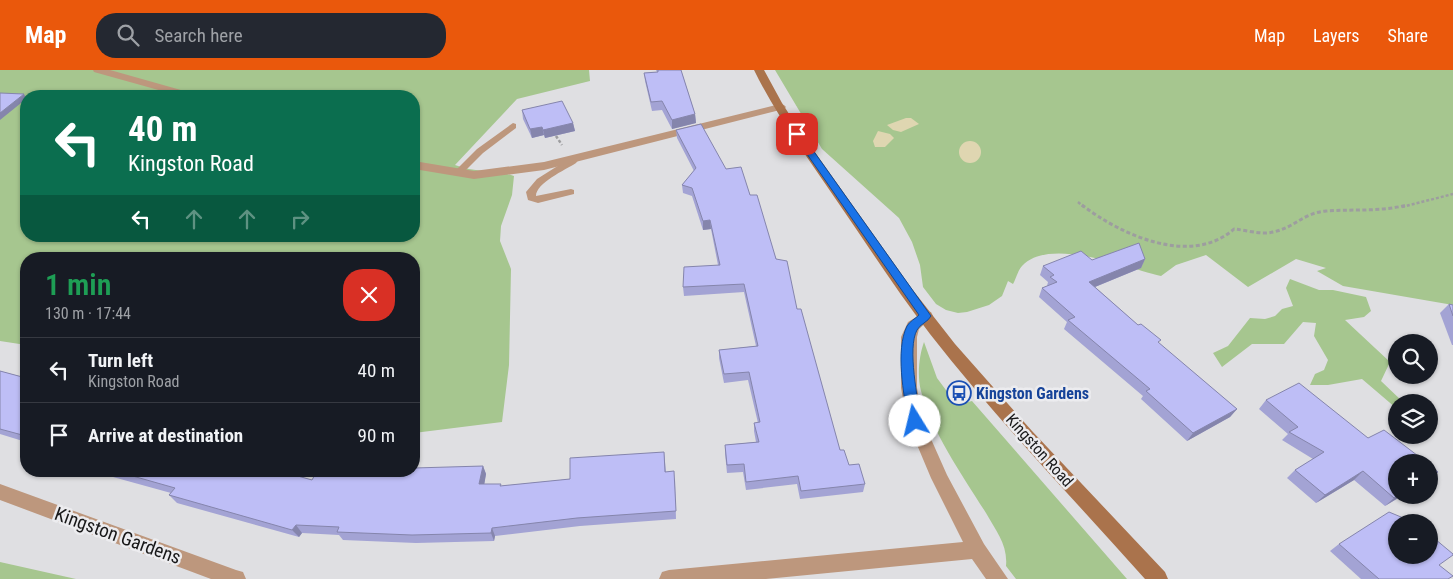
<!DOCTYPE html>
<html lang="en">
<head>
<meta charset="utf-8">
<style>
  :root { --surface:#171b24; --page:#242831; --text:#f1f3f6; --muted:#9ea1a6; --line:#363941; --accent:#ea580c }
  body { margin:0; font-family:"Roboto Condensed",sans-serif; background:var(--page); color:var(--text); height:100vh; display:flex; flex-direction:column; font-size:19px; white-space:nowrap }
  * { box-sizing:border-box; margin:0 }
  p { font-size:16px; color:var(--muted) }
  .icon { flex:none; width:28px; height:28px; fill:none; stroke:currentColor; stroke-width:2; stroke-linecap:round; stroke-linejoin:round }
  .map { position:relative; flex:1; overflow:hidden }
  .side { position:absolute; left:20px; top:182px; width:400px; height:225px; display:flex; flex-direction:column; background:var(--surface); border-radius:20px; box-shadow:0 1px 4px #0004 }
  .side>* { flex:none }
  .banner { position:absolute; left:20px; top:20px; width:400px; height:152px; border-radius:20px; box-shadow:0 1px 4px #0004; background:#0b6e4f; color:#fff; overflow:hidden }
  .buttons { position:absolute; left:1388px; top:264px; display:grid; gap:10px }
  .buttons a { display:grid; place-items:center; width:50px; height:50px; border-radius:50%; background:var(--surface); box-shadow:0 1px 4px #0004; font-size:25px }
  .pin { position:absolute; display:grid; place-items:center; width:42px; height:42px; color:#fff; margin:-21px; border-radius:10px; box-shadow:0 2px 8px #0006 }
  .me { position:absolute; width:55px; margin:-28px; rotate:351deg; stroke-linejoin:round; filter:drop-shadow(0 0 4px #0008) }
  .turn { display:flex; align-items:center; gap:18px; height:105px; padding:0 25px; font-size:22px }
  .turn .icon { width:65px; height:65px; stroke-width:2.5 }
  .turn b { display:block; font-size:35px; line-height:42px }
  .lanes { display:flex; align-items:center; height:48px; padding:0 25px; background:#0003; justify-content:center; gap:25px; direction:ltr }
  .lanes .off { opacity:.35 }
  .round { display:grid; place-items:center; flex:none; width:52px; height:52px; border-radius:20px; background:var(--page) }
  .summary { display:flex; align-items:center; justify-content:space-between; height:85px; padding:0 25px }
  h1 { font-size:30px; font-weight:600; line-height:38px; color:#1e9e55 }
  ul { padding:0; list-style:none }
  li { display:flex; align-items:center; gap:15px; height:65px; padding:0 25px; border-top:1px solid var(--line) }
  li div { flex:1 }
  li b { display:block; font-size:19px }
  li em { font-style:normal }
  header { display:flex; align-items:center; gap:30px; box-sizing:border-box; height:70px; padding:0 25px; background:var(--accent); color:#fff }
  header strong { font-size:24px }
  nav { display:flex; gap:28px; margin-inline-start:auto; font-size:18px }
  .search { width:350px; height:45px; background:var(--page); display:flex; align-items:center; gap:12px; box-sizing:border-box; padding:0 18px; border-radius:20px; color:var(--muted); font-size:19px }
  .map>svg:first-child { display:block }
  .green { fill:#a6c68f; fill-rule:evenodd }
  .sand { fill:#dfd6b1 }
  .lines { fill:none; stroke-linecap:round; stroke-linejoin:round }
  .path-far1 { stroke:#9d9d9f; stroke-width:2.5; stroke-dasharray:3 2; stroke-linecap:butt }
  .path { stroke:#9d9d9f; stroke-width:3; stroke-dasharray:4 2.5; stroke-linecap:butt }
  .service { fill:#bd977d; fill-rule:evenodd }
  .minor { fill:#bd977d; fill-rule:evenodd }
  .secondary { fill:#aa734c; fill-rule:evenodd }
  .wall { fill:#a3a3d4 }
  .shaded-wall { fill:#8585ac }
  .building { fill:#bebef6; stroke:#8585ac }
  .route { fill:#1a73e8; stroke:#114b97 }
  .labels { text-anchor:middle; stroke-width:5; stroke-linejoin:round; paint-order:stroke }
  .transit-label { font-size:16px; font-weight:bold; fill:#164399; stroke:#ececef; text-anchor:start }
  .street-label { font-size:16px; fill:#171718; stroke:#ececef }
  .near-street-label { font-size:19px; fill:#171718; stroke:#ececef }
</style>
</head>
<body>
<header>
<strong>Map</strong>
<div class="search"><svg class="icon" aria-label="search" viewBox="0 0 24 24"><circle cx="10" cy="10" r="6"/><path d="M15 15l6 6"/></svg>Search here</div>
<nav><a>Map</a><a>Layers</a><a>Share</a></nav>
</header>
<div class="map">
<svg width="1453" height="509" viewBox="0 0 1453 509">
  <rect width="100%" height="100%" fill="#dfdfe2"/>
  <g class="green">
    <path d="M0,0H589L590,11L517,29L455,95C475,103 494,99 514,106L512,125L501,156L500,171L511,199L509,295L502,352L414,363V189H26V275L0,271ZM26,26H414V166H26Z"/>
    <path d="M775,0H1453V235L1343,216L1317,201L1326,198L1296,189L1248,217L1206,185L1176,195L1161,206C1126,198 1050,166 1022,196C1018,200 1016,209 1013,214L1008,211L1002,226L989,235L967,242L958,243L946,240L936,234L923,217L920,195L912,172L899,148L822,79Z"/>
    <polygon points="1290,209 1319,220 1333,220 1366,227 1371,241 1364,247 1345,250 1390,292 1381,311 1403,332 1396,332 1396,338 1362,309 1328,315 1310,315 1315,304 1324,300 1328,290 1314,266 1316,253 1303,252 1284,274 1252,274 1222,297 1213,283 1228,276 1250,248 1265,249 1275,246 1282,239 1293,236 1286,218"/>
    <path d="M924,272L937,308L957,335L972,331L1127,509H1016L1006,496C1008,475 996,461 986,443C964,408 931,361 921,321C917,306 919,286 924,272Z"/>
    <polygon points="0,492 76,509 0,509"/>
  </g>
  <g class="sand">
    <polygon points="906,48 911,48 919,54 901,62 893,60 887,55"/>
    <polygon points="878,61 890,64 894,68 885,77 875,77 873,71"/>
    <circle cx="970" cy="82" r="11"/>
  </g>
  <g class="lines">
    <g class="path-far1">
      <polyline points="556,66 562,75"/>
      <polyline points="1078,132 1084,137"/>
      <polyline points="1402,137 1453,124"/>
    </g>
    <path class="path" d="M1082,135C1121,165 1191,197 1234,159C1246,160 1261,165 1273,162C1294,158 1303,143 1326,141C1354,139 1380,142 1407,135"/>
    <g class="service">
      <polygon points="513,53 516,54 516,58 483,83 461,105 455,105 455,101 477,79"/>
      <path d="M575,85L580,88L576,93C565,100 536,113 536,126L571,119L574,120V124L538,133L528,130L526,122L537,109Z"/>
    </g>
    <g class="minor">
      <polygon points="93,0 110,0 195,24 196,26 180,26 94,2"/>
      <polygon points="780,34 784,35 786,37 784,39 544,100 474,109 414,99 414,91 474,101 544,92"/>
      <polygon points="926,241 931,242 933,246 919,259 917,267 917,318 923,351 947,405 984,474 1008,509 986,509 972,489 766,509 659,509 662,502 669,500 963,472 931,408 907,351 901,318 901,267 908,252"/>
      <polygon points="0,414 236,500 243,502 246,509 211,509 0,430"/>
    </g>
    <path class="secondary" d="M754,0H764L782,33L802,64L912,219L955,274L1032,361L1165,502L1168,509H1145C1073,428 997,350 930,264C897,221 868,176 837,131C808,88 777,47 754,0Z"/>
  </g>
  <g class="wall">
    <polygon points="656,0 681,0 695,44 696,53 672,59 662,40 652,41 645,11 644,3 657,2"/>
    <polygon points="522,40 573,53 575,61 545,68 544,65 532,68 523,49"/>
    <polygon points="676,60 726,99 750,125 797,239 840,380 849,395 865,414 863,422 800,429 797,414 746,420 743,402 727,403 725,383 725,375 756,372 754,361 754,353 758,353 748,310 724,313 719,288 719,280 756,276 744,222 684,226 683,217 718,195 711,159 703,160 692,126 683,123 682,115 694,101 677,68"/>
    <polygon points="1145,189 1141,198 1095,217 1159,274 1237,339 1230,347 1187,371 1141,329 1143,326 1064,259 1067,252 1039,227 1042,218 1047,216 1048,212 1040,205 1043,196 1092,190"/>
    <polygon points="1449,234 1453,235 1453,275 1452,275 1440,243"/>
    <polygon points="0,301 26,308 26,372 0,364"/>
    <polygon points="1266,330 1396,425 1403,425 1385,436 1354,410 1316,433 1287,408 1295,400 1313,389 1282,370 1288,364 1259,339"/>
    <polygon points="664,382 666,402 675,409 676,449 580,456 495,466 494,471 416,473 343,470 339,465 302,463 299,467 177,433 169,425 171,423 113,407 108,401 280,401 312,410 397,402 483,396 486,404 484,414 501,416 570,409"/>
    <polygon points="1339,474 1448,509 1361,509 1330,481"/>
  </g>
  <g class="shaded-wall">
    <polygon points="24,24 26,28 26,29 0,50 0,43"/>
    <polygon points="695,44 696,53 672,59 672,50"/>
    <polygon points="573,53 575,61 545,68 543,60"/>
    <polygon points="542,57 544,65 532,68 530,59"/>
    <polygon points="710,150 711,159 703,160 703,151"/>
    <polygon points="1145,189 1141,198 1085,221 1089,212"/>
    <polygon points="1237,339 1230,347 1187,371 1193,363"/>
    <polygon points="483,396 486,404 483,422 479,414"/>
    <polygon points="1363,401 1354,410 1316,433 1325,425"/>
    <polygon points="1399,425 1403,425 1385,436 1394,428"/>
    <polygon points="296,455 302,463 299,467 292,460"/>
    <polygon points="492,458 495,466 494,471 491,463"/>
  </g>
  <g class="building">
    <polygon points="658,0 681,0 695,44 672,50 662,31 651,32 644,3 658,2"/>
    <polygon points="0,23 24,24 0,43"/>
    <polygon points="562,31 573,53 543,60 542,57 530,59 522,40"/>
    <polygon points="701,54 726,99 741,97 750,125 757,125 776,189 787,191 797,239 801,239 840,380 844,380 849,395 859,394 865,414 801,421 798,406 746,412 744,394 727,395 725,375 759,372 754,353 760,352 749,302 724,304 719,280 758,276 744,214 683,217 684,197 720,195 710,150 703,151 692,118 682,115 696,98 676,60"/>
    <polygon points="1139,173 1145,189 1089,212 1138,255 1141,254 1161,270 1158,272 1237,339 1193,363 1146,321 1150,319 1068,250 1075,247 1042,218 1057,212 1050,207 1054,205 1043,196 1081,181 1092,190"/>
    <polygon points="1449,234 1453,235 1453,246"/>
    <polygon points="0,301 26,308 26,366 0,359"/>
    <polygon points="1299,313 1368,368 1384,360 1426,392 1396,392 1396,425 1399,425 1394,428 1363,401 1325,425 1295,400 1324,382 1289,362 1298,357 1266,330"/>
    <polygon points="664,382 665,402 674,401 676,441 577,448 492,458 491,463 412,465 337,462 339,457 296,455 292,460 169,425 175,418 115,401 280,401 312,410 317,401 397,402 397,401 414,401 414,398 483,396 479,414 501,414 500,416 570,409 570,388"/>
    <polygon points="1429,395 1438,402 1429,408"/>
    <polygon points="1389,442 1413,452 1396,452 1396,485 1429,485 1429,464 1453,484 1453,485 1439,495 1453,506 1448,509 1379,509 1339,474"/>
  </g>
  <path class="route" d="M797,61L800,62L931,246C928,252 920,254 917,260C907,278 918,330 921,351L919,355L915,356L910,355L908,351C904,324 895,281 907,256C910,251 915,249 919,245L793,64Z"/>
  <defs>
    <g id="bus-ring" transform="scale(1.25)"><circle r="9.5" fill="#ececef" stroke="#1a4fb4" stroke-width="1.5"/><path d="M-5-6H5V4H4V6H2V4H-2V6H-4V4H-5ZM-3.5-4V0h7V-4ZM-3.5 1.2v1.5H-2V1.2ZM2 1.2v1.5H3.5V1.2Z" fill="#1a4fb4"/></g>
  </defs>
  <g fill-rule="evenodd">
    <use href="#bus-ring" x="959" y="323"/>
  </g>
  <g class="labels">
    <g class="transit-label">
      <text x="976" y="329">Kingston Gardens</text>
    </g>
    <g class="street-label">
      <text transform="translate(1040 380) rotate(48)" y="6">Kingston Road</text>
    </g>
    <g class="near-street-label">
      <text transform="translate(118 465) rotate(20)" y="7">Kingston Gardens</text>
    </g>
  </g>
</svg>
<div class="buttons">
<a><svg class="icon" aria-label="search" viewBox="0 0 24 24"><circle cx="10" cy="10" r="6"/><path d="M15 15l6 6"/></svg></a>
<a><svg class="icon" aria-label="layers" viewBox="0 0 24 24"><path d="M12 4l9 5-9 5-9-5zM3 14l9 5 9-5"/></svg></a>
<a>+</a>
<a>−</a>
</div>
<div class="pin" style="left:797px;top:64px;background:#d93025"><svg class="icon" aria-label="arrive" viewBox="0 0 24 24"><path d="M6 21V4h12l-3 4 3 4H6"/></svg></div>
<svg class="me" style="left:915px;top:351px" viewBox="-20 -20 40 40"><circle r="19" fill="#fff"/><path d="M0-13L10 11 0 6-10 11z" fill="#1a73e8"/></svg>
<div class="banner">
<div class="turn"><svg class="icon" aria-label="left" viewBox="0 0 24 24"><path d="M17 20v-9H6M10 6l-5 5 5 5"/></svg><div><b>40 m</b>Kingston Road</div></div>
<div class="lanes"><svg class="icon" aria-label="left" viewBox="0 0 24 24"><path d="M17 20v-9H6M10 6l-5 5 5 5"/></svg><svg class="icon off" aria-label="ahead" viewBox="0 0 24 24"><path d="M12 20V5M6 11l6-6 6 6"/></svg><svg class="icon off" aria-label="ahead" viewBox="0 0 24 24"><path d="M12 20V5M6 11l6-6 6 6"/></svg><svg class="icon off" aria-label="right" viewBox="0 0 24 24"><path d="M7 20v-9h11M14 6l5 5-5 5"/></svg></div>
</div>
<section class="side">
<div class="summary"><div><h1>1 min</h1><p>130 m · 17:44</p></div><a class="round" style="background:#d93025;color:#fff"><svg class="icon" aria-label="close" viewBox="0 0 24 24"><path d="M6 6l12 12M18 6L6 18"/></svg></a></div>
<ul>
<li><svg class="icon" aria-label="left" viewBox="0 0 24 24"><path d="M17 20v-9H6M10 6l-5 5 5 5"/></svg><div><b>Turn left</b><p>Kingston Road</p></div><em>40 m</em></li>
<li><svg class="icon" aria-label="arrive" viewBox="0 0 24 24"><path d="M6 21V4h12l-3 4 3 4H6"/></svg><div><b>Arrive at destination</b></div><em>90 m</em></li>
</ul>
</section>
</div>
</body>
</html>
